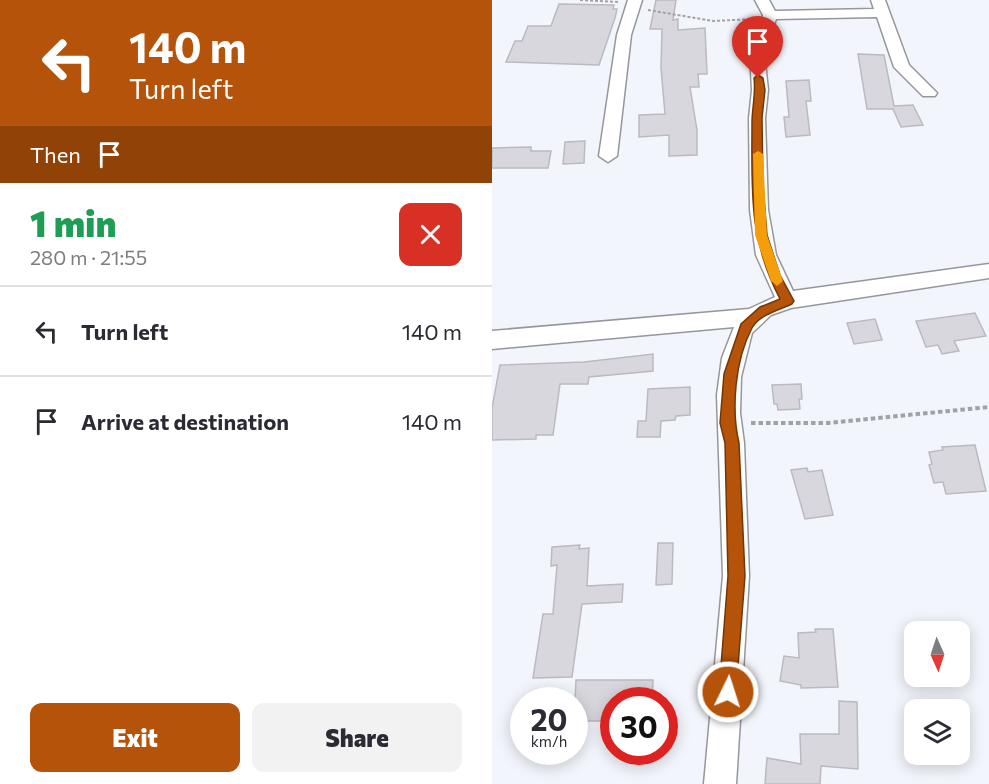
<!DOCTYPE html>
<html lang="en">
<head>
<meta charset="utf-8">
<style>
  :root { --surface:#fff; --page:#f2f2f3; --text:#2b2b33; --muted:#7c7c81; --line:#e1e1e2; --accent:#b45309 }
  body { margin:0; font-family:Commissioner,sans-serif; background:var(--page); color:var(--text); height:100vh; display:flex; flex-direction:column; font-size:22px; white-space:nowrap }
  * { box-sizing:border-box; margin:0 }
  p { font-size:20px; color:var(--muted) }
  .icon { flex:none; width:33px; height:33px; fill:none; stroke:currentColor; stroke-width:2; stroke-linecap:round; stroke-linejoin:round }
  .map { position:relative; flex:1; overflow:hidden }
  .drawer { display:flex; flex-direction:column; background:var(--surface); width:492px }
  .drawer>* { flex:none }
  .top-card { background:#b45309; color:#fff; overflow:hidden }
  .needle { width:39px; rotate:177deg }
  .tools { position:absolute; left:412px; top:621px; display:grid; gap:12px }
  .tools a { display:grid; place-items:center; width:66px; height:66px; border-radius:12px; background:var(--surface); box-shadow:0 3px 15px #0003; font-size:30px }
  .speed { position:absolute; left:18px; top:687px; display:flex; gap:12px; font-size:30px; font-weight:700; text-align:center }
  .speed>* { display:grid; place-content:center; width:78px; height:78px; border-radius:50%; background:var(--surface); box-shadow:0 3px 15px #0003; line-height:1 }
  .speed small { font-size:15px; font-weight:400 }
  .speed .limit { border:9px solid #d22; background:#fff; color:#111 }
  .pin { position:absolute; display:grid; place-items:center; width:51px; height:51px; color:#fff; margin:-62px -26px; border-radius:50% 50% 50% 0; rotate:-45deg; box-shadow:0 0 6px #0007 }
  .pin .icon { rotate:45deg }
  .me { position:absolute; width:66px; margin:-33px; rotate:4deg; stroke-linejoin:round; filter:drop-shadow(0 0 4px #0008) }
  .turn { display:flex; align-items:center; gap:21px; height:126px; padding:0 30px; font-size:27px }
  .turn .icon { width:78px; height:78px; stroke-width:2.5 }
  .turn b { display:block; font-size:42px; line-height:51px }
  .then { display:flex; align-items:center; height:57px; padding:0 30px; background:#0003; gap:12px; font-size:22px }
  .round { display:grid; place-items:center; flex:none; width:63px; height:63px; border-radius:12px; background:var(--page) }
  .overview { display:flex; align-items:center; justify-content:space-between; height:102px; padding:0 30px }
  h1 { font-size:36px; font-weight:800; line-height:45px; color:#1e9e55 }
  .primary-button { display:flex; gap:12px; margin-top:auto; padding:12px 30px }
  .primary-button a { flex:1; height:69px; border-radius:12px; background:var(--accent); color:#fff; font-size:24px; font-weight:800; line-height:69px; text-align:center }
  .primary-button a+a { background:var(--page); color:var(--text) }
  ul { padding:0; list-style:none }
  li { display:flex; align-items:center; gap:18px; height:90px; padding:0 30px; border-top:2px solid var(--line) }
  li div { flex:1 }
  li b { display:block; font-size:22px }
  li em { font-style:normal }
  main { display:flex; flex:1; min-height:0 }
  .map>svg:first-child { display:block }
  .building { fill:#d7d7dd; stroke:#babac0; stroke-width:1.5 }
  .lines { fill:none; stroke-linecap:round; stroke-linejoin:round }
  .street-casing { stroke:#95979d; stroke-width:3 }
  .path-far1 { stroke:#a0a2a6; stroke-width:2; stroke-dasharray:3 2; stroke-linecap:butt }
  .path { stroke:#a0a2a6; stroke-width:4; stroke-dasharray:4.5 3; stroke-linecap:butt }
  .street { fill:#fff; fill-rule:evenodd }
  .route { fill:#b45309; stroke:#753606; stroke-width:1.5 }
  .slow { fill:#f59e0b }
</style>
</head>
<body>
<main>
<section class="drawer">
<div class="top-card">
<div class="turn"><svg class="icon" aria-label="left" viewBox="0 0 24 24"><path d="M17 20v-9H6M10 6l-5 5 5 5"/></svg><div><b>140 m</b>Turn left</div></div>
<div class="then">Then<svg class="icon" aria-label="arrive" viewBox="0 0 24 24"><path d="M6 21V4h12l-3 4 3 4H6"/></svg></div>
</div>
<div class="overview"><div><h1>1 min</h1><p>280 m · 21:55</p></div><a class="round" style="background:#d93025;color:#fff"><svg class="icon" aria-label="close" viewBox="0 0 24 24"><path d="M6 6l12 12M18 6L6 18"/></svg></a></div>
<ul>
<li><svg class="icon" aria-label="left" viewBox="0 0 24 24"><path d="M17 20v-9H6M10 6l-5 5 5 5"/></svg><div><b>Turn left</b></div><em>140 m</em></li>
<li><svg class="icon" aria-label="arrive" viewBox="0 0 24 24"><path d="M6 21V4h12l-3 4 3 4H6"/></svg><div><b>Arrive at destination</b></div><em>140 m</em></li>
</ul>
<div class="primary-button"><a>Exit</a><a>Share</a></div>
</section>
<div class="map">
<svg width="497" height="784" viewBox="0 0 497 784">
  <rect width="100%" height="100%" fill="#f2f5fb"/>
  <g class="building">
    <polygon points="164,0 184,0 181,20 186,19 186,30 213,28 215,74 206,74 207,87 198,87 205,130 205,155 177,156 177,135 147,137 147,115 173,114 169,68 170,29 158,29"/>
    <polygon points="67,4 122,5 121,9 125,9 123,18 107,65 14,62 23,41 30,41 36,26 59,26"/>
    <polygon points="366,54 392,55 402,106 421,105 431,125 409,127 401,109 375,109"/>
    <polygon points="317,80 319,101 314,101 318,135 294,137 292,117 297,117 294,81"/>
    <polygon points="93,141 92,163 71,164 73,142"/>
    <polygon points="39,147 39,151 59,151 56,168 0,168 0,148"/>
    <polygon points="483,313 494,336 462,341 467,351 450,354 446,345 434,347 424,321"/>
    <polygon points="383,319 390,340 362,344 355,323"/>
    <polygon points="161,354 161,371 97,377 96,384 68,384 61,435 44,435 44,439 0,440 0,408 8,365 92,362"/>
    <polygon points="309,384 310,399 307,399 308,409 286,410 285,404 282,404 280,385"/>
    <polygon points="198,387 198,415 184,416 183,420 169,421 168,437 145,437 146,421 154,421 156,389"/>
    <polygon points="483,445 494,491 454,494 451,482 442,483 437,465 440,464 437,452 451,450 450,447"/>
    <polygon points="315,468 316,472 330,470 341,515 313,519 299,470"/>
    <polygon points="166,543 181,543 180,584 164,585"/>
    <polygon points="88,545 87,549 97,548 95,586 131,584 130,602 90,604 80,677 41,678 51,614 61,614 65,565 59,566 60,547"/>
    <polygon points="323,629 341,629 346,687 309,688 309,685 288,681 292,656 307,658 306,633 324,632"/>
    <polygon points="84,680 161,680 160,700 120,700 118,721 82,721"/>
    <polygon points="347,701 365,702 366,769 329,766 328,784 273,784 275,758 309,764 308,734 347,734"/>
  </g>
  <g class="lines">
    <g class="street-casing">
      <g id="street">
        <polygon points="136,0 150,0 139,35 125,156 116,162 107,156 125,35"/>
        <polygon points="263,0 277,0 283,11 382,9 379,0 393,0 417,65 445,93 443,96 431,96 402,67 385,17 284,19 272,53 276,90 273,118 276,210 284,255 301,291 497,264 497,278 299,308 279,315 260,333 249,377 248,413 252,443 257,576 244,784 212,784 231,576 225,395 230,358 242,327 0,349 0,331 257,309 283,297 264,255 258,210 257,118 260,90 258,53 271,15"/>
      </g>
    </g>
    <g class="path-far1">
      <polyline points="88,0 126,2"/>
      <polyline points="156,10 221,21 261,19"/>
    </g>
    <polyline class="path" points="259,423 336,423 497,407"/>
    <use href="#street" class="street"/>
  </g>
  <path class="route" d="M266,75L271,78L273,90L270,118L271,184L275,235L288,275L302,301L300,304C287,310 267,315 260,328C243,360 239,409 247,443L253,576L244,692L242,698L236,701L229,698L227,692L236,576L233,443L228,423L232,374L249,324L268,307L288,299C256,238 260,190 260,123C260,108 264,93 262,78Z"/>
  <polygon class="slow" points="266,151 271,154 275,235 291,281 285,286 279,281 263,235 261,154"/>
</svg>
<div class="tools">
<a><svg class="needle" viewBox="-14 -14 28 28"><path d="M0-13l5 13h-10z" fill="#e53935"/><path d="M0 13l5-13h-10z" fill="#7c7c81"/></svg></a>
<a><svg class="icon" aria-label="layers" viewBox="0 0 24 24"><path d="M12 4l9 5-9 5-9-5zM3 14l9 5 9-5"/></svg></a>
</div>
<div class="speed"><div>20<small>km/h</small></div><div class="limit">30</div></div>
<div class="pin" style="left:266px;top:78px;background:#d93025"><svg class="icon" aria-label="arrive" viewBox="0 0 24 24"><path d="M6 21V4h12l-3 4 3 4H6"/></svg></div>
<svg class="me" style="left:236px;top:692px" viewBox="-20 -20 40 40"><circle r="17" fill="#b45309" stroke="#fff" stroke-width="3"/><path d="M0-11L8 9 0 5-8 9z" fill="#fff"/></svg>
</div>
</main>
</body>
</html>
